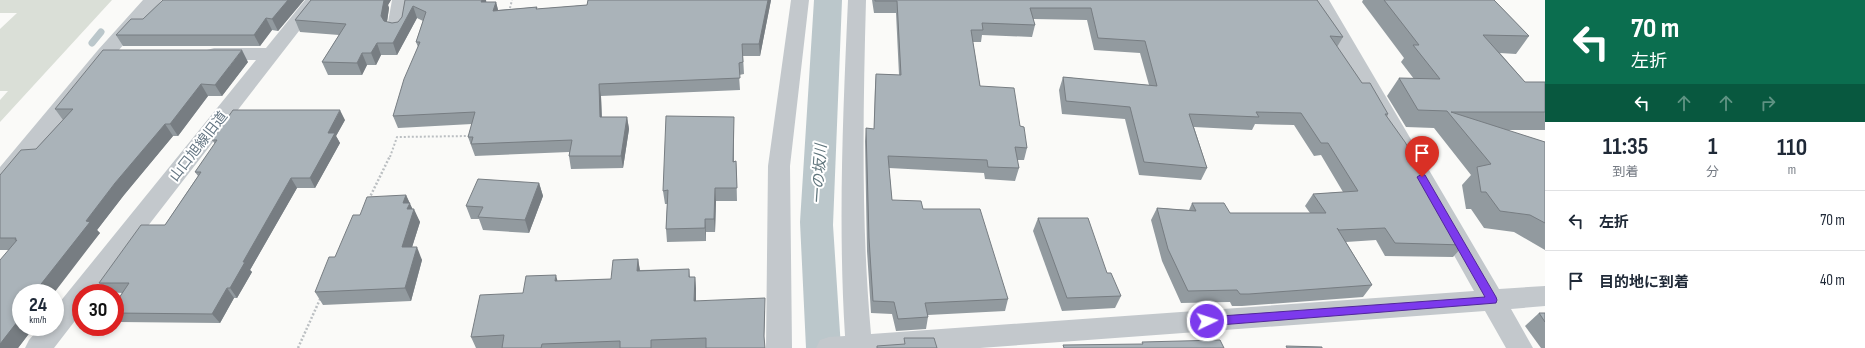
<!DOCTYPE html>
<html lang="ja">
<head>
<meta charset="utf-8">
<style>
  :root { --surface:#fff; --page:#f6f6f7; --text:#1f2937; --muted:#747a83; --line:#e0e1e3 }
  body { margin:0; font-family:"Sofia Sans Condensed","Noto Sans JP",sans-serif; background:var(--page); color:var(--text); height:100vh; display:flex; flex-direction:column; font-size:15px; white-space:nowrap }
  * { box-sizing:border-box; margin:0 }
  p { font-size:13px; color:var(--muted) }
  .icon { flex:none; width:22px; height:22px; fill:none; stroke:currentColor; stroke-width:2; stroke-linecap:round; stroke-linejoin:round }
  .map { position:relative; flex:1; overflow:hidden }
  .sheet { display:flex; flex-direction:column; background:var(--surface); width:320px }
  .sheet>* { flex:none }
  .hud { background:#0b6e4f; color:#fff; overflow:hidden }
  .speed { position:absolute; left:12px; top:284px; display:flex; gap:8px; font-size:20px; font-weight:700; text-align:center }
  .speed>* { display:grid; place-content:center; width:52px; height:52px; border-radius:50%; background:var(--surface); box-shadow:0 2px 6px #0003; line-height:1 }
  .speed small { font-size:10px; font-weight:400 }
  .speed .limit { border:6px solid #d22; background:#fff; color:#111 }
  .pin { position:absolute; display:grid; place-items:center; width:34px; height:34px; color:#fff; margin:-41px -17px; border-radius:50% 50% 50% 0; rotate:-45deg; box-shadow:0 0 4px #0007 }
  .pin .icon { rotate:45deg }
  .me { position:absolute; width:44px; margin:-22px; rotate:86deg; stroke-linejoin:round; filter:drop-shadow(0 0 3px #0008) }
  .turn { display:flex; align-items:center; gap:14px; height:84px; padding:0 20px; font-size:18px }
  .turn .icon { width:52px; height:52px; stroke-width:2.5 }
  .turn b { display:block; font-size:28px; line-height:34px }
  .lanes { display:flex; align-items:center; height:38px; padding:0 20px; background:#0003; justify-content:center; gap:20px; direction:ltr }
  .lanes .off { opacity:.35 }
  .eta { display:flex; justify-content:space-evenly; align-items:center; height:68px; text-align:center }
  .eta b { font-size:24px; font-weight:700; line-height:28px }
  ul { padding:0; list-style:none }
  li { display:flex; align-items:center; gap:12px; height:60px; padding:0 20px; border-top:1px solid var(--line) }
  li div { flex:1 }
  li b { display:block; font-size:15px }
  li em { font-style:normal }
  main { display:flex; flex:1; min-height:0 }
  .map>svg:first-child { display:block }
  .green { fill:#dadfd7 }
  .water { fill:#bbc7cb }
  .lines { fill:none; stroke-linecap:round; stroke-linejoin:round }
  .stream { stroke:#bbc7cb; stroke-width:7 }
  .path-far1 { stroke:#bbbfc2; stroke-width:2; stroke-dasharray:2 2; stroke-linecap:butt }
  .path { stroke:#bbbfc2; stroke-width:2.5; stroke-dasharray:2 2; stroke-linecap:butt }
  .minor { fill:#c3c8cc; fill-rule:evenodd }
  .wall { fill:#929a9f }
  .shaded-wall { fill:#777d82 }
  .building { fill:#aab3b9; stroke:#777d82 }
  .route { fill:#7c3aed; stroke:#51269a }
  .labels { text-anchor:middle; stroke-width:4; stroke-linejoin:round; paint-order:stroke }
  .street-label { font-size:14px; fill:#657683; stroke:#fff }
  .water-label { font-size:15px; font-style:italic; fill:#60757c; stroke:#fff }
</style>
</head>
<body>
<main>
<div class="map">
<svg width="1545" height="348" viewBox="0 0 1545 348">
  <rect width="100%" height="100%" fill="#fafaf8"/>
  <polygon class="green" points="0,0 112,0 0,122 0,100 8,91 0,91 0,29 17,13 0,13"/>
  <polygon class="water" points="814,0 842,0 833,225 841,348 806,348 800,222"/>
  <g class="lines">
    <polyline class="stream" points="92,43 101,32"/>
    <g class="path-far1">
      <polyline points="509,12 512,0"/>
      <polyline points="390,157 397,137 471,136"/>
    </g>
    <g class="path">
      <polyline points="369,199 390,156"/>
      <polyline points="298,348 321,297"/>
    </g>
    <g class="minor">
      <polygon points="143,0 162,0 112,58 8,188 0,190 0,167 98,50"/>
      <polygon points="305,0 323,0 96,293 81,293 81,313 54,348 25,348 29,340 40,327 55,327 55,308 256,60 214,60 207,58 205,54 207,50 214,48 266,48"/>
      <polygon points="392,0 410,0 405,28 402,32 396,33 390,32 387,28"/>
      <polygon points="791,0 809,0 790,166 792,348 766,348 768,166"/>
      <path d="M848,0H866C863,111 861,223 871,334L1474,291L1311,0H1329L1499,289L1545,286V306L1511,309L1533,348H1506L1485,311L980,348H816L820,340L829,337L845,336C838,224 843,112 848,0Z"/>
    </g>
  </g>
  <g class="wall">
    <polygon points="163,0 304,0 278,31 272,30 260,46 123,46 116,35 143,19"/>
    <polygon points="311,0 391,0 388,5 389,8 387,22 392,23 398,22 402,17 405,0 486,0 486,2 496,2 498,10 537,7 537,9 587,5 588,0 771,0 760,56 743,56 744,74 739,75 740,90 601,96 602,117 627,117 629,129 623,168 571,169 569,156 569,152 475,156 468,137 472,124 398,128 393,116 418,47 416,42 423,21 417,18 397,55 381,55 376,65 367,65 362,75 328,75 322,62 339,35 300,32 295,20"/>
    <polygon points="872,0 1317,0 1343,37 1337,47 1362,83 1388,114 1387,117 1436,196 1432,200 1464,245 1453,257 1385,256 1376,240 1346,242 1372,285 1363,297 1242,306 1232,306 1230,302 1181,303 1162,261 1151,220 1157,208 1189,210 1192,203 1230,213 1310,213 1305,206 1313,194 1343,192 1321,155 1314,156 1294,125 1255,124 1252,130 1194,127 1207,168 1201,180 1139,175 1125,119 1062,114 1059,90 1063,77 1149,85 1140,53 1094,50 1087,20 1033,19 1035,25 1032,37 982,35 981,42 973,42 980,86 1020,126 1027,148 1024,160 1017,160 1019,168 1015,181 985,179 984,173 889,168 892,200 923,209 1008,299 1005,311 928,315 928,317 926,329 896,331 892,314 871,313 867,251 865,141 866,128 874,129 875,86 876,74 899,75 896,13 874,13"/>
    <polygon points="1363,0 1494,0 1529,36 1516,54 1500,53 1525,82 1545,82 1545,130 1506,130 1545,142 1545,250 1514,232 1484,228 1471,209 1466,209 1462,185 1471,175 1434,128 1406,127 1387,96 1399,78 1414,79 1401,62 1404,58 1362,2"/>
    <polygon points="248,62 222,96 208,96 178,136 173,136 124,195 97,230 100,233 21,327 34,327 18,348 0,348 9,250 0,250 0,175 36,149 63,120 55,109"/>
    <polygon points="345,120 336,136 340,143 315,188 297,188 250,270 252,272 237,298 234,298 220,323 118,322 115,319 115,304 122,293 108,292 99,283 165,225 198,176 195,172 215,144 212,140"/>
    <polygon points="734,130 734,162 736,161 737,201 716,201 715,232 706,232 706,241 667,242 666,229 667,204 665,204 663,191"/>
    <polygon points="539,183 543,196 529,233 483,230 479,219 471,219 466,206"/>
    <polygon points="406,195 412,209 420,222 412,247 422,260 411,301 323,305 315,292 335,257"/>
    <polygon points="1038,218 1121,296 1115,308 1062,311 1033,231"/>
    <polygon points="638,259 640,270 689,269 690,277 695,277 696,289 696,301 765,311 764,339 765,348 476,348 471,337 558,281 611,279"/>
    <polygon points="1539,313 1545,313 1545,348 1541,348 1525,326"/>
  </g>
  <g class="shaded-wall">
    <polygon points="288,0 304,0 278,31 272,19"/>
    <polygon points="383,0 391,0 388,5 389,8 386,28 381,16"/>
    <polygon points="482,0 486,0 487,6 481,2"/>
    <polygon points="768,0 771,0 760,56 759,44"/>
    <polygon points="496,2 499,14 493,11"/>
    <polygon points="413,6 417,18 397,55 393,43"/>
    <polygon points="266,18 272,30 260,46 254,35"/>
    <polygon points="377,43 381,55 376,65 371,53"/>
    <polygon points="242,50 248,62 222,96 215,85"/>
    <polygon points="362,53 367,65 362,75 357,63"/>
    <polygon points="201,84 208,96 178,136 170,124"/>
    <polygon points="599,84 601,96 602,129 600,117"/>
    <polygon points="340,110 345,120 336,136 340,143 315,188 310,178 328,133"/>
    <polygon points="627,117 629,129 623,168 621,156"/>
    <polygon points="734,117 734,130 733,175 733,162"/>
    <polygon points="165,124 173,136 124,195 97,230 100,233 54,293 34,293 86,221 115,183"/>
    <polygon points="736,161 737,174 737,201 737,188"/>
    <polygon points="291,178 297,188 250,270 252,272 237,298 230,288 243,262"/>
    <polygon points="539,183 543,196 529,233 525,220"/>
    <polygon points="715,188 716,201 715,232 714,219"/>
    <polygon points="406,195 414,212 414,209 420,222 408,260 402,247 403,203"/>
    <polygon points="705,219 706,232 706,241 705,228"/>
    <polygon points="417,247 422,260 411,301 405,288"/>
    <polygon points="638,259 640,272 637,271"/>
    <polygon points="556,275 559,287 555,281"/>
    <polygon points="695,277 696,289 696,313 694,301"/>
    <polygon points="227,288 234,298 220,323 212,314"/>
    <polygon points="21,310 21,327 34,327 18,348 0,348 0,344 17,314"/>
  </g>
  <g class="building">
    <polygon points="163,0 288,0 272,19 266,18 254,35 116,35 131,19 143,19"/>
    <polygon points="311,0 384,0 381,16 384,21 392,23 398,22 402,17 405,0 482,0 481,2 496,2 493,11 537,7 536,9 587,5 588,0 768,0 759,44 742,44 743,62 739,63 740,78 599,84 600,117 627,117 621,156 569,156 572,140 471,144 473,137 468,137 475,112 393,116 404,79 420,42 416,42 426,12 413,6 393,43 377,43 371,53 362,53 357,63 322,62 346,24 295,20"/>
    <polygon points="875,0 1317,0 1343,37 1330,36 1362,83 1370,83 1388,114 1385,114 1405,142 1436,196 1430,196 1464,245 1395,243 1385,228 1339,230 1337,228 1372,285 1249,294 1240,294 1237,290 1188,291 1168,249 1157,208 1196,211 1192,203 1224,203 1230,213 1326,213 1313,194 1358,191 1328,143 1321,143 1301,113 1256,112 1259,117 1189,114 1207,168 1144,162 1130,107 1066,101 1063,77 1157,86 1145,41 1098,38 1091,8 1030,8 1035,25 982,23 983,30 971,30 980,86 1014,88 1020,126 1024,127 1027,148 1015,147 1019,168 988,167 987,160 888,156 892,200 921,201 923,209 980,209 1008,299 925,303 928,317 898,319 894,302 873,301 869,238 866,128 874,129 876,74 901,75 897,1 875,1"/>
    <polygon points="1384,0 1494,0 1529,36 1483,35 1525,82 1545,82 1545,112 1451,112 1545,142 1545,223 1530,215 1500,211 1486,192 1481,192 1477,167 1491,164 1447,111 1418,110 1399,78 1440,79 1413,45 1419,45"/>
    <polygon points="103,50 242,50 215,85 201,84 170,124 165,124 115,183 86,221 90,222 34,293 21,293 21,310 17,314 21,314 21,317 0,344 0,260 17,240 15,240 16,238 0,238 0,175 21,150 36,149 73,109 55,109"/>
    <polygon points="233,110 340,110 328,133 335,133 310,178 291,178 243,262 245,262 230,288 227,288 212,314 115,313 115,304 129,283 99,283 141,225 165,225 201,172 195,172 217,140 212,140"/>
    <polygon points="666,116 734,117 733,162 736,161 737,188 715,188 714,219 705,219 705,228 666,229 668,190 663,191"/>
    <polygon points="478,179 539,183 525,220 478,217 483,207 466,206"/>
    <polygon points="406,195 403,203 410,203 407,209 414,209 402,247 417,247 405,288 315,292 329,257 335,257 353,215 360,215 367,197"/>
    <polygon points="1038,218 1088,218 1107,273 1111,273 1121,296 1067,298"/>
    <polygon points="638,259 637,271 689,269 689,277 695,277 694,301 765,298 764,336 765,348 706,348 706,338 651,340 651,348 620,348 620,341 542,344 541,348 502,348 504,335 471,337 480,295 523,293 526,276 556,275 555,281 611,279 613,260"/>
    <polygon points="1539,313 1545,313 1545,322"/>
    <polygon points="904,338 934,338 937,348 877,348 877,346 905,344"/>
    <polygon points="1220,340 1224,348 1064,348 1063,345 1143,344 1142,342"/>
    <polygon points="1286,346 1322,347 1322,348 1287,348"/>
  </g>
  <polygon class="route" points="1422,174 1425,175 1496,297 1497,300 1496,303 1207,326 1203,324 1202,321 1203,318 1207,317 1485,297 1417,177"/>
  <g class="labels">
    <g class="street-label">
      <text transform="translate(198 146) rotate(-52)" y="5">山口旭線旧道</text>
    </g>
    <g class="water-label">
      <text transform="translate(819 174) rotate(-86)" y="5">一の坂川</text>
    </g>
  </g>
</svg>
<div class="speed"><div>24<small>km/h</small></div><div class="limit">30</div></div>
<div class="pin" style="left:1422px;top:177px;background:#d93025"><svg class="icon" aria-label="arrive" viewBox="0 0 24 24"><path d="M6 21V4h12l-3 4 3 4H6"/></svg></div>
<svg class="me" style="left:1207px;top:321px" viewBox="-20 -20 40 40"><circle r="17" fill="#7c3aed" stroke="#fff" stroke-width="3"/><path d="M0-11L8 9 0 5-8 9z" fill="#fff"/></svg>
</div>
<section class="sheet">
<div class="hud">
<div class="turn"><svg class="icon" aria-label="left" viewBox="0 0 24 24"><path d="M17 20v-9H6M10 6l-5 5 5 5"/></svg><div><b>70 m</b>左折</div></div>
<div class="lanes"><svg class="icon" aria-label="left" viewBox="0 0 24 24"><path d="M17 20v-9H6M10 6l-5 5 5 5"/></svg><svg class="icon off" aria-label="ahead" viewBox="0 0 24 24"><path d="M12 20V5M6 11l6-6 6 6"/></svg><svg class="icon off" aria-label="ahead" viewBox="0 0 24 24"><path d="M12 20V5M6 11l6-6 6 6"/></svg><svg class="icon off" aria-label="right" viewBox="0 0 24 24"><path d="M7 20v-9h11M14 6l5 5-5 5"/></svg></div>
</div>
<div class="eta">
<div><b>11:35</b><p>到着</p></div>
<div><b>1</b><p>分</p></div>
<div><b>110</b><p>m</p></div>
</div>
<ul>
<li><svg class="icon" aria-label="left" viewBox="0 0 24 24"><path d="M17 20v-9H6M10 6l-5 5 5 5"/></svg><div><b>左折</b></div><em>70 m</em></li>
<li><svg class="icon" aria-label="arrive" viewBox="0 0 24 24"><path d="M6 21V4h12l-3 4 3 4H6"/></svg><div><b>目的地に到着</b></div><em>40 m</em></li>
</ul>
</section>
</main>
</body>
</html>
